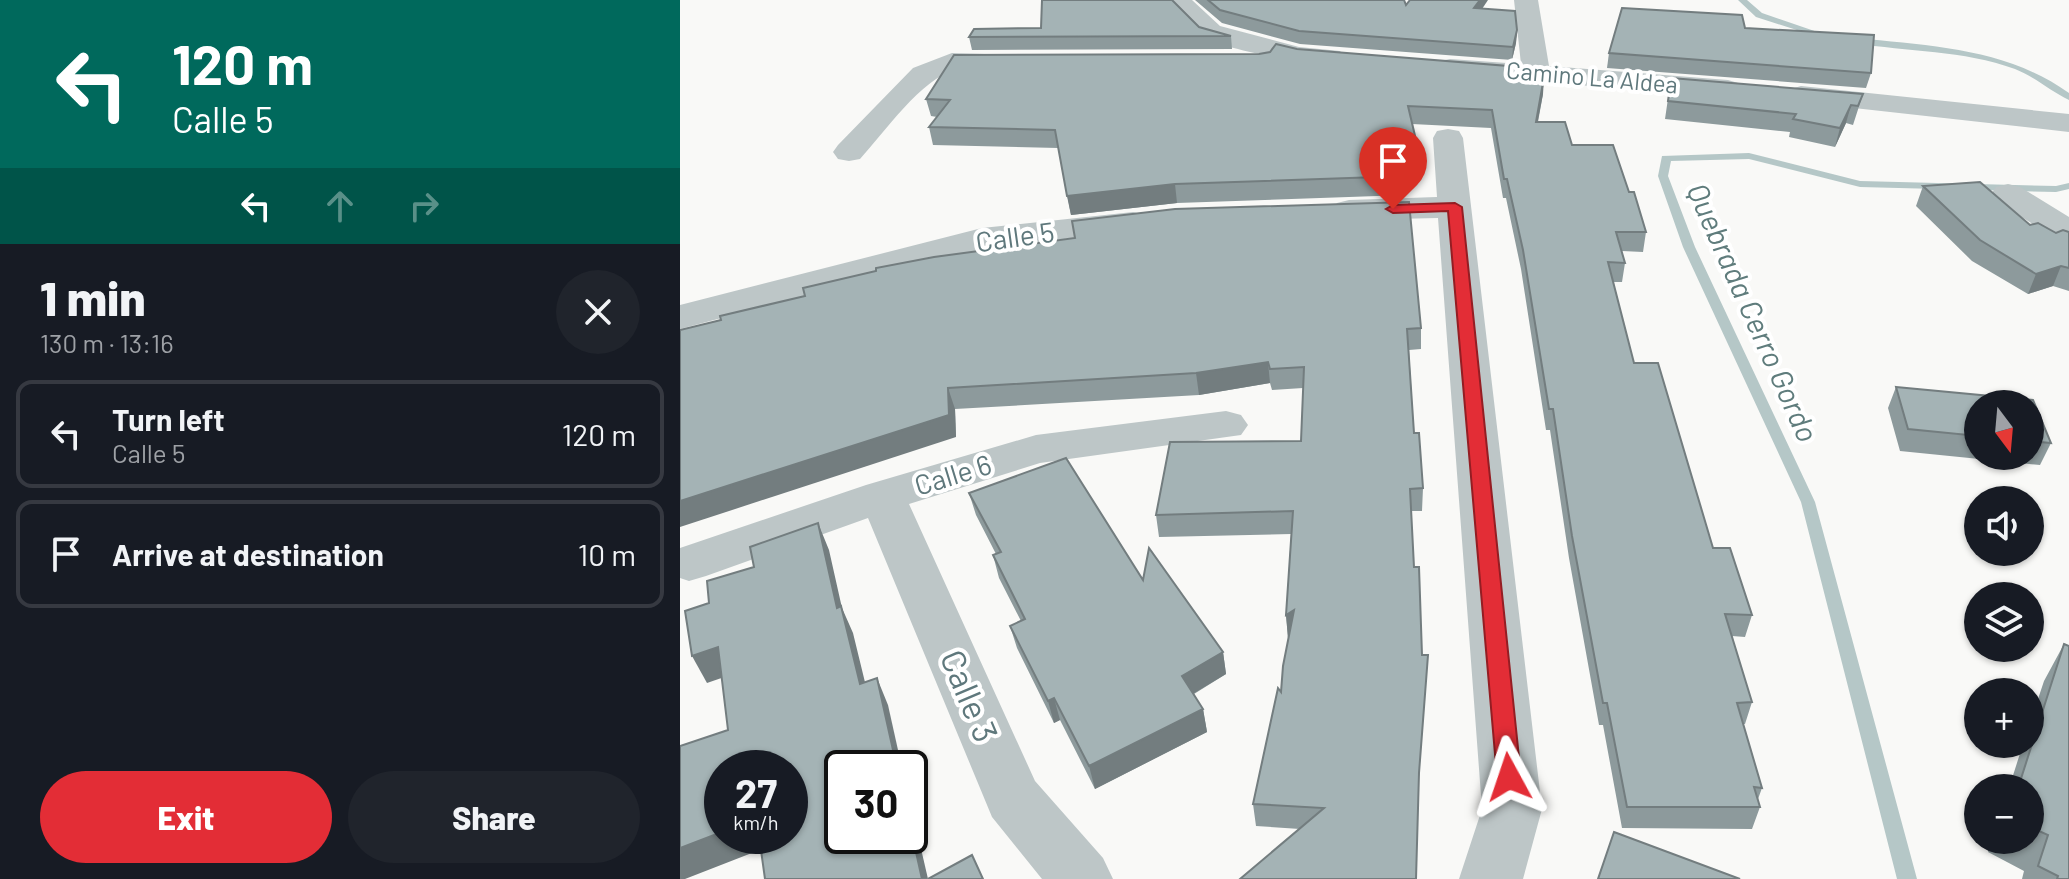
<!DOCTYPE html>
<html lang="en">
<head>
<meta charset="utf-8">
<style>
  :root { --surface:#171b24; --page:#20242c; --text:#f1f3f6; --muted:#9ea1a6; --line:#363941; --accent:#e32d36 }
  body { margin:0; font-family:Barlow,sans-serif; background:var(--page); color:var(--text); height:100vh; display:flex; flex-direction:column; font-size:30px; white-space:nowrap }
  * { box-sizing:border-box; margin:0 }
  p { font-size:26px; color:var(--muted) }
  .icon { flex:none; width:44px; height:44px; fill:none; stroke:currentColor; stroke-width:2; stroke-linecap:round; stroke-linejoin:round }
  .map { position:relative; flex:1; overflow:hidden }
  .details { display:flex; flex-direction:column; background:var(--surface); width:680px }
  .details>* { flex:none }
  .guide { background:#00695c; color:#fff; overflow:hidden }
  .needle { width:52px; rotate:164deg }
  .fabs { position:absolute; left:1284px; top:390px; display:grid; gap:16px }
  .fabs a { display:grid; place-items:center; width:80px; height:80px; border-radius:50%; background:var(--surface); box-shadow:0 2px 6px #0004; font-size:40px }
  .speed { position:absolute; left:24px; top:750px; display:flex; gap:16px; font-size:40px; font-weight:700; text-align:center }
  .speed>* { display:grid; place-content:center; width:104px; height:104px; border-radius:50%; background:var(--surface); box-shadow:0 2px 6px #0004; line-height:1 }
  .speed small { font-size:20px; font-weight:400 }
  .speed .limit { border:4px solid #111; border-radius:12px; background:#fff; color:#111 }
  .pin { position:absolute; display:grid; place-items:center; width:68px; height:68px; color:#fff; margin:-82px -34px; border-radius:50% 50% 50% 0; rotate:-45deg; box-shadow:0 0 8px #0007 }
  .pin .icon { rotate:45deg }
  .me { position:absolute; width:88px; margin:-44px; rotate:355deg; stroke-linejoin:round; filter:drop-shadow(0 0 6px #0008) }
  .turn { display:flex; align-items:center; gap:28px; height:168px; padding:0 40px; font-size:36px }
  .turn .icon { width:104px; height:104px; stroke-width:2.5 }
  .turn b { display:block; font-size:56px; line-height:68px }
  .lanes { display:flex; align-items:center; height:76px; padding:0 40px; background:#0003; justify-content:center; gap:40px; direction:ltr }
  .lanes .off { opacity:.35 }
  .round { display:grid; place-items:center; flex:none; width:84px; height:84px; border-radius:42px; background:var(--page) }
  .overview { display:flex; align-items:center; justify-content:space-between; height:136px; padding:0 40px }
  h1 { font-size:48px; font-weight:800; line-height:60px }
  .primary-button { display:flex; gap:16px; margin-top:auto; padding:16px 40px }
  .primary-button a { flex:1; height:92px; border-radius:48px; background:var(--accent); color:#fff; font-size:32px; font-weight:800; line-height:92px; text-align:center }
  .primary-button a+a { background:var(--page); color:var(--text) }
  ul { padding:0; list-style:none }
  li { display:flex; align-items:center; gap:24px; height:108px; margin:0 16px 12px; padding:0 24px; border:4px solid var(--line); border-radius:16px }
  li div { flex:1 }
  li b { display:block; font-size:30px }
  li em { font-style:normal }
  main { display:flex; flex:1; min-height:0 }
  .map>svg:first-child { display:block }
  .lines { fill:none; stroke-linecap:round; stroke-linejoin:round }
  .stream { fill:#b5c7c7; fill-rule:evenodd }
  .minor { fill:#bdc6c7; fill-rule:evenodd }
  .wall { fill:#8d9a9c; fill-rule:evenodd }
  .shaded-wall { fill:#737d7f }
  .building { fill:#a4b3b5; stroke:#737d7f; stroke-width:2 }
  .route { fill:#e32d36; stroke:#941d23; stroke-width:2 }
  .labels { text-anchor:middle; stroke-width:8; stroke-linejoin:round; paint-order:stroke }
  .far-street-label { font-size:24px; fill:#5f787c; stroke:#fff }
  .street-label { font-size:28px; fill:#5f787c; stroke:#fff }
  .water-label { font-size:30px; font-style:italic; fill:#5f7c7c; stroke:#fff }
  .near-street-label { font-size:34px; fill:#5f787c; stroke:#fff }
</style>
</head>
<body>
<main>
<section class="details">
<div class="guide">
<div class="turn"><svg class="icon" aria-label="left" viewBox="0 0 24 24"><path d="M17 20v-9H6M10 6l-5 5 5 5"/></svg><div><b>120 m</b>Calle 5</div></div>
<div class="lanes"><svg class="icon" aria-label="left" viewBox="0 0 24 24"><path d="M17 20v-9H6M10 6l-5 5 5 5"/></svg><svg class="icon off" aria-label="ahead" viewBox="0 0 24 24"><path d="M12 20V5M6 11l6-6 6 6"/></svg><svg class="icon off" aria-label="right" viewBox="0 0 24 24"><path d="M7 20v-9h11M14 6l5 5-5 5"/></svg></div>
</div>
<div class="overview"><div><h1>1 min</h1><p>130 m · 13:16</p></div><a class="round"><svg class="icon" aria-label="close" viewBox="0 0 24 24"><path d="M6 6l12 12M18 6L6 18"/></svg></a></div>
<ul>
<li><svg class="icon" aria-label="left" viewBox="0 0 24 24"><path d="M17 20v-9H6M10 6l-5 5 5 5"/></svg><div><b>Turn left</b><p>Calle 5</p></div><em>120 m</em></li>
<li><svg class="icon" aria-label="arrive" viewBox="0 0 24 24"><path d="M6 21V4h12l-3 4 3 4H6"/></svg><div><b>Arrive at destination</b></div><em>10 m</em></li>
</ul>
<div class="primary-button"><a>Exit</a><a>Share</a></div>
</section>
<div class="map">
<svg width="1389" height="879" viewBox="0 0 1389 879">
  <rect width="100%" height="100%" fill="#f9f9f7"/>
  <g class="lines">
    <g class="stream">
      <polygon points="1058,0 1067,0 1082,13 1149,36 1142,38 1076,17"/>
      <path d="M1177,38C1251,46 1326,48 1389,93V100C1370,91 1355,77 1335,69C1283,50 1228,52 1174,43V39Z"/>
      <polygon points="1069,153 1180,181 1376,186 1389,183 1389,189 1376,192 1180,187 1069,159 991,161 988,176 1015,247 1135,502 1237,879 1217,879 1121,502 1003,247 978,176 982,156"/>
    </g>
    <g class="minor">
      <path d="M486,0H512L540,26L619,47L660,51L664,57L660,63C638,68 538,48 520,36C508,27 494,12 486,0Z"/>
      <polygon points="834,0 858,0 869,66 1048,80 1058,83 1062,89 1058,95 1048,98 760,73 756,67 760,61 770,59 841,64"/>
      <path d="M272,53L338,55L342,61L338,67C317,72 295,65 275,70C242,78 204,133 180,159L169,161L158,159L153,152L158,145L233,68Z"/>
      <polygon points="1121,86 1389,114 1389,132 1111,101 1107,95 1111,89"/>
      <polygon points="768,129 779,131 783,138 862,809 843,879 779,879 802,809 758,218 669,220 657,217 652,210 657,203 669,200 757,197 753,138 757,131"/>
      <polygon points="1328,184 1340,187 1389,217 1389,242 1377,239 1316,201 1311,194 1316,187"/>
      <polygon points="453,212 465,215 470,222 465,229 303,249 0,329 0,305 302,228"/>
      <polygon points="546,411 561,415 568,425 561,435 360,463 229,504 355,781 423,858 433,879 362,879 312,817 188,518 26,576 9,581 0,578 0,548 186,485 356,435"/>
    </g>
  </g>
  <g class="wall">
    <polygon points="515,0 724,0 726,5 802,9 837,30 836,43 832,60 620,44 542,23"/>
    <polygon points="519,27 551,36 552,49 292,50 289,37"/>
    <polygon points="1065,28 1191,73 1186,88 927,68 929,53"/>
    <polygon points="617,49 828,74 863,94 858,122 892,145 949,192 966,232 963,252 942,251 945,263 942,282 933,282 954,363 1033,548 1072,615 1065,637 1052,636 1072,702 1065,724 1063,724 1082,788 1078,799 1080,807 1072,829 942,828 923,725 919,725 889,558 870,430 866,430 841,269 826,198 823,198 811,128 732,124 740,157 739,176 735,176 735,186 727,186 726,195 497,203 391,215 378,148 253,145 249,127 257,117 251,116 246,99"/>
    <polygon points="991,78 1183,94 1173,125 1166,123 1155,147 1109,137 1110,132 985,119"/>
    <polygon points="1243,186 1350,225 1376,233 1389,232 1389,291 1373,286 1348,294 1292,261 1236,206"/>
    <polygon points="741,328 741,349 729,350 734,433 743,488 742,511 731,511 734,567 742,655 748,655 738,790 620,829 576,826 573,804 601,692 609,637 608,638 606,615 611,534 479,537 476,515 621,441 623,388 592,390 590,383 519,395 275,409 276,437 0,330"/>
    <path d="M1216,387L1353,400L1371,443L1360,465L1220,451L1208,408ZM1298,404H1350V456H1298Z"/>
    <polygon points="289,493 463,580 543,652 546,674 514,694 523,709 527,732 415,789 380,720 374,723 337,648 330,626 341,621 319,578 313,555 316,554 296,515"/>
    <polygon points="1384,644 1389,879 1342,879 1344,871 1308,852 1312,840 1350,840 1350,788 1329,788 1343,744 1350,744 1350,723 1364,681"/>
  </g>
  <g class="shaded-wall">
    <polygon points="800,0 808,0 794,21 794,8"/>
    <polygon points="837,30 836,43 832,60 833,47"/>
    <polygon points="864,77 863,94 854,140 856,122"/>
    <polygon points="1171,105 1166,123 1155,147 1160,128"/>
    <polygon points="495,184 497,203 391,215 387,196"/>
    <polygon points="1381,266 1373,286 1348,294 1356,274"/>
    <polygon points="588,362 590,383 519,395 516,373"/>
    <polygon points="268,388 275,409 276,437 0,527 0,501"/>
    <polygon points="138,523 149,550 162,608 173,633 192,711 180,684 157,608"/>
    <polygon points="614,610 616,633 608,638 606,615"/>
    <polygon points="38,647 53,674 27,683 12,656"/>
    <polygon points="543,652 546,674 506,698 502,676"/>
    <polygon points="197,678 208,705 222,768 217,768"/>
    <polygon points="374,698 380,720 374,723 368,701"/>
    <polygon points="523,709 527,732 415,789 409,766"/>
    <polygon points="230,801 248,879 242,879 230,825"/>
    <polygon points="42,832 42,836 87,836 92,845 5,879 0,879 0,848"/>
  </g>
  <g class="building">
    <polygon points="362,0 492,0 519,27 551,36 289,37 294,29 361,28"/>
    <polygon points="528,0 724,0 726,5 730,0 800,0 794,8 835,11 837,30 833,47 619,31 540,10"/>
    <polygon points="942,8 1062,15 1065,28 1194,35 1191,73 929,53"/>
    <polygon points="596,44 617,49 828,66 826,74 864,77 856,122 885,122 892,145 933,145 949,192 954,192 966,232 936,232 945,263 928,262 954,363 978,363 1033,548 1050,548 1072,615 1045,614 1072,702 1057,703 1082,788 1074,787 1080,807 947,807 927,703 923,703 892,536 873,409 869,409 843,250 827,179 824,179 812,110 728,106 740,157 733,158 735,167 726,167 727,176 495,184 387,196 375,130 249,127 270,100 246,99 274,55 579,54 590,52"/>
    <polygon points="991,78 1183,94 1178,106 1171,105 1160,128 1113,119 1116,114 988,101"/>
    <polygon points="1300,182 1350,225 1358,223 1376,233 1383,230 1389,232 1389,268 1381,266 1356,274 1300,240 1243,186"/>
    <polygon points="729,202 741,328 727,329 734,433 739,433 743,488 730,489 734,567 739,567 742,655 748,655 739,773 736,879 560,879 644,808 573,804 598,688 601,692 603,666 614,610 606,615 613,511 476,515 490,442 621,441 624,367 590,369 588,362 516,373 268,388 269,415 0,501 0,330 41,320 40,316 125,296 123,288 196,271 196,268 254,257 395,238 392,221 495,209"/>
    <polygon points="1216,387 1353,400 1371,443 1350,441 1350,404 1298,404 1298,436 1228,429"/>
    <polygon points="386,458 463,580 469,548 543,652 502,676 523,709 409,766 374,698 368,701 330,626 345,619 313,555 321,552 289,493"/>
    <polygon points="138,523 157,608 161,606 180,684 197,678 217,768 162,768 162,836 230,836 230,825 242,879 85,879 79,836 110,836 110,768 42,768 42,832 0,848 0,746 48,730 38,647 12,656 5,611 29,603 27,581 74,567 70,547"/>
    <polygon points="1384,644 1389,646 1389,879 1377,879 1378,876 1358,866 1368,835 1350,827 1350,788 1338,788"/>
    <polygon points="934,832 1060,879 918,879"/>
    <polygon points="292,855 303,879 248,879"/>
  </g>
  <polygon class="route" points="775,203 782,207 841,777 838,784 829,787 820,784 817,777 768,211 713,213 706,209 713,205"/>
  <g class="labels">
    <g class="far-street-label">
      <text transform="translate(912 78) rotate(5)" y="8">Camino La Aldea</text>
    </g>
    <g class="street-label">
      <text transform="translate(335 237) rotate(-8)" y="10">Calle 5</text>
      <text transform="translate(273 475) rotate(-17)" y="10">Calle 6</text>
    </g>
    <g class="water-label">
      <text transform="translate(1072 313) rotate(66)" y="10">Quebrada Cerro Gordo</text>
    </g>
    <g class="near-street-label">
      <text transform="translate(289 696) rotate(67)" y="12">Calle 3</text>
    </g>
  </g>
</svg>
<div class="fabs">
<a><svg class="needle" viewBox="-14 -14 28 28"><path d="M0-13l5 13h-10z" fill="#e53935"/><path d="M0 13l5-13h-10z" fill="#9ea1a6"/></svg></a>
<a><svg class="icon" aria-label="sound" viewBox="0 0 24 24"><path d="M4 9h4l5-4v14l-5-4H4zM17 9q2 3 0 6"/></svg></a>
<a><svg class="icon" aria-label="layers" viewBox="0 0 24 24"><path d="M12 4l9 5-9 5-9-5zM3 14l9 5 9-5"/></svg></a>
<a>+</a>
<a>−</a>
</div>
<div class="speed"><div>27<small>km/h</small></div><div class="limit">30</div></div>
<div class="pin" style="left:713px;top:209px;background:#d93025"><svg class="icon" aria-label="arrive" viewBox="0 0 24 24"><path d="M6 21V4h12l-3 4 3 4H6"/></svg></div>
<svg class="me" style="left:829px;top:777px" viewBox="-20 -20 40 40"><path d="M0-17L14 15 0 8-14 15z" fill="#e32d36" stroke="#fff" stroke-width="4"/></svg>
</div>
</main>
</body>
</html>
